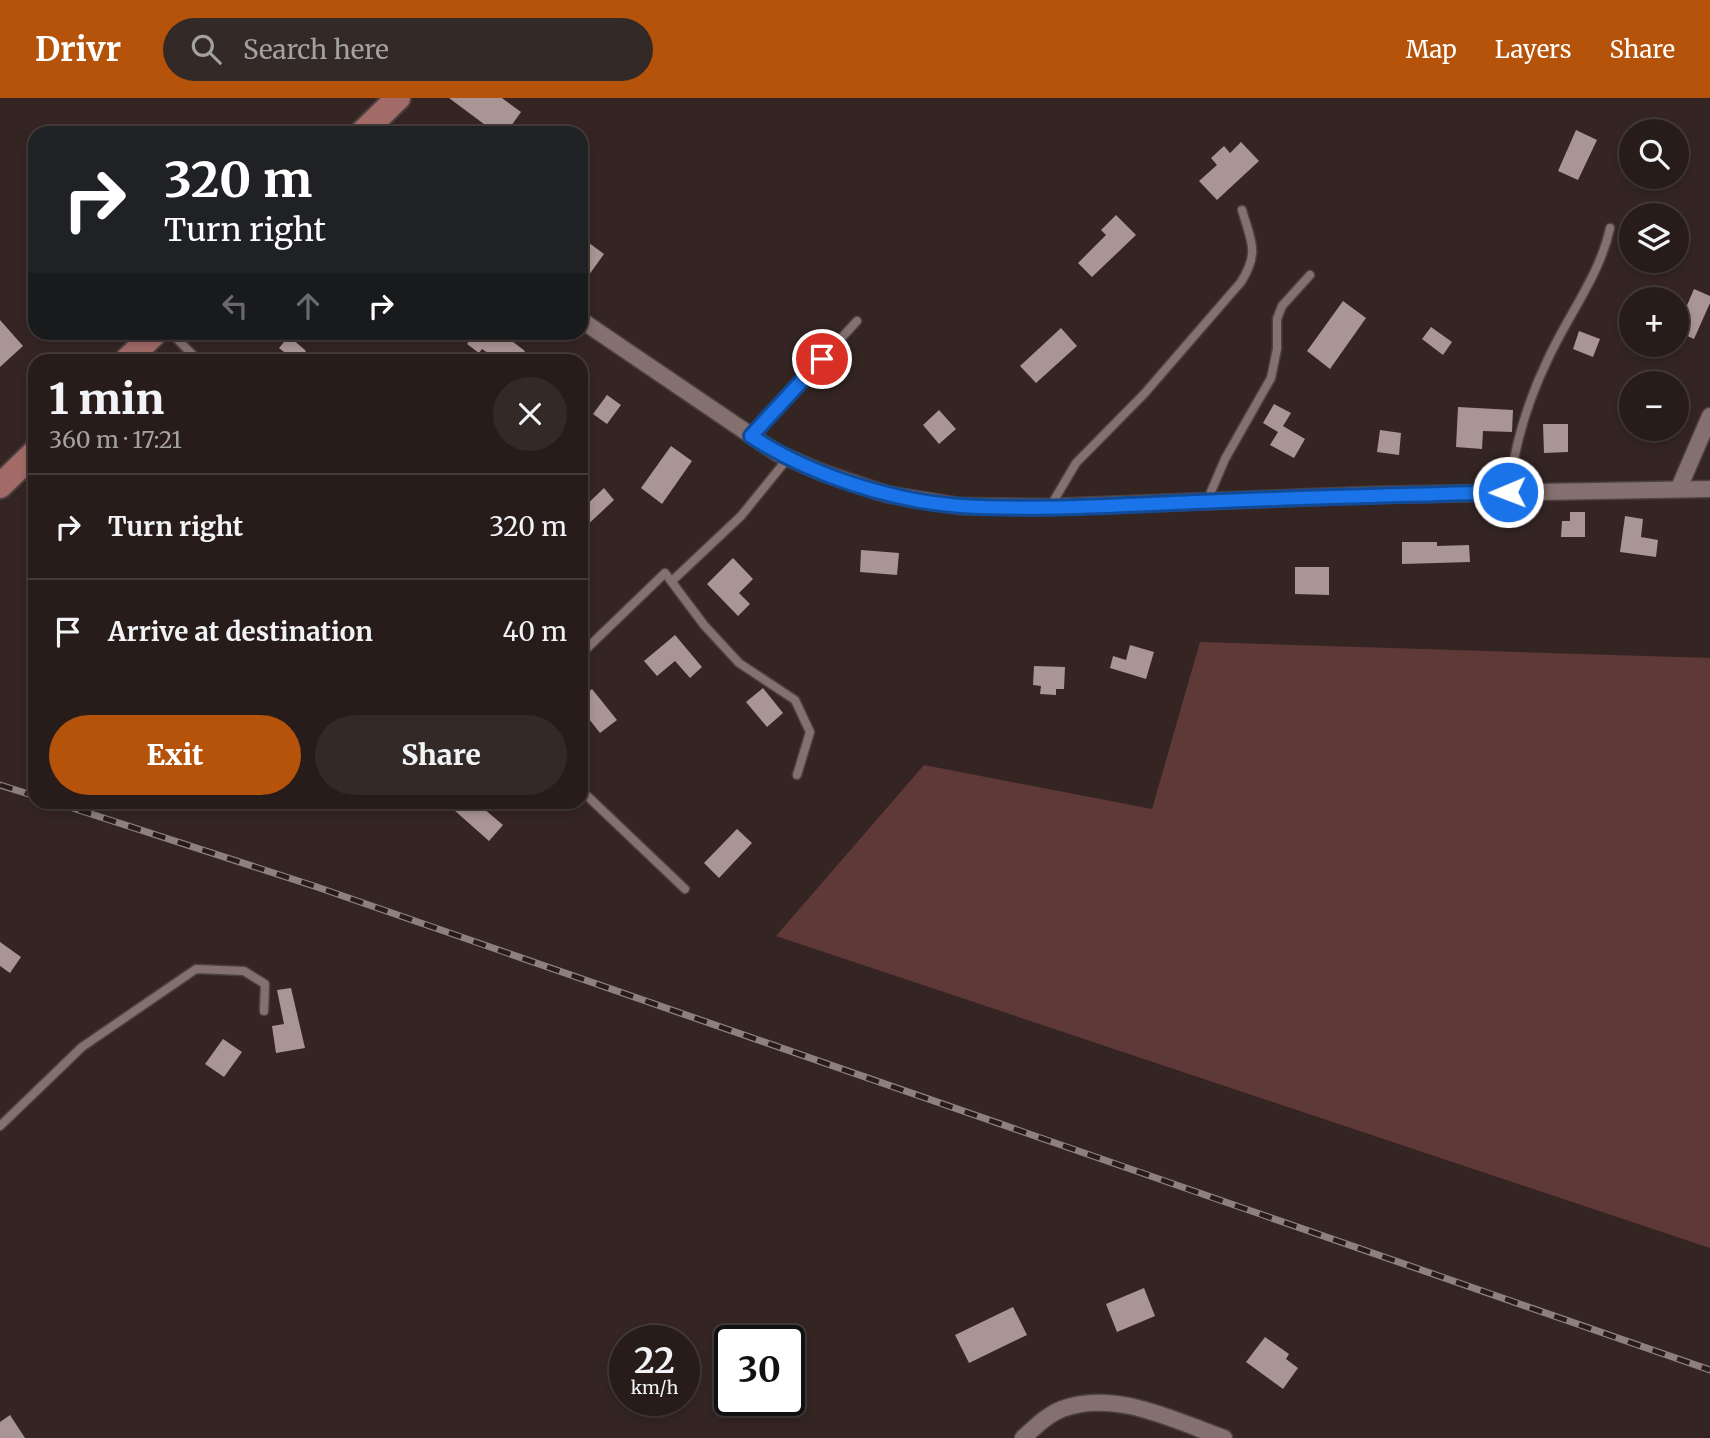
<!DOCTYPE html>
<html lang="en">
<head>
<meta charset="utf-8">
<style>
  :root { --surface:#271c1a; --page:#332927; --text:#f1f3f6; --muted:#a4a1a2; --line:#433a39; --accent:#b45309 }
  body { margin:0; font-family:Merriweather,serif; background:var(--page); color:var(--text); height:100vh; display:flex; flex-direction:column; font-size:26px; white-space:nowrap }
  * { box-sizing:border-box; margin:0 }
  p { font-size:23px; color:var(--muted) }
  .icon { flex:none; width:38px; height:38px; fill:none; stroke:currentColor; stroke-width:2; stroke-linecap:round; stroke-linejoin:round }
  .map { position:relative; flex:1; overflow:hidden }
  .sheet { position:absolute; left:28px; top:256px; width:560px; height:455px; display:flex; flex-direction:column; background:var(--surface); border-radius:21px; box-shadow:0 4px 10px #0003,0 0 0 2px var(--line) }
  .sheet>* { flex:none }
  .hud { position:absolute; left:28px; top:28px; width:560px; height:214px; border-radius:21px; box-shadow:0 4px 10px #0003,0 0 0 2px var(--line); background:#202124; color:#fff; overflow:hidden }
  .buttons { position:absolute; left:1619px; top:21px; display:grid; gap:14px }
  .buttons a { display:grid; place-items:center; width:70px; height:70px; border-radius:50%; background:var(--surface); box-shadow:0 4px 10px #0003,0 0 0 2px var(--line); font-size:35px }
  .speed { position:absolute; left:609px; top:1227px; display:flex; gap:14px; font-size:35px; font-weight:700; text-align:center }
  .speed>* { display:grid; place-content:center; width:91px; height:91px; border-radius:50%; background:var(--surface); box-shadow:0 4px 10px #0003,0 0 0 2px var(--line); line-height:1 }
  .speed small { font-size:18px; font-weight:400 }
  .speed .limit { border:4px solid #111; border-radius:10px; background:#fff; color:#111 }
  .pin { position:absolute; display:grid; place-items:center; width:60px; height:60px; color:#fff; margin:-30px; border:4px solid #fff; border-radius:50%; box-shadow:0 2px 7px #0007 }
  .me { position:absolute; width:77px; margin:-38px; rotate:269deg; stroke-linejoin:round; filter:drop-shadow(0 0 5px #0008) }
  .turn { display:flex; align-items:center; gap:24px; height:147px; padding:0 21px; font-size:32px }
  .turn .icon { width:91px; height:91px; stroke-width:2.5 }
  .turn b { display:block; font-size:49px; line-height:60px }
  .lanes { display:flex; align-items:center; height:66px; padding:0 21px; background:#0003; justify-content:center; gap:35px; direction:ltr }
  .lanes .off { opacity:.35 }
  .round { display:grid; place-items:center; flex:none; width:74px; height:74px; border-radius:37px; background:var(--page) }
  .overview { display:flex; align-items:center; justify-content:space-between; height:119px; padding:0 21px }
  h1 { font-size:42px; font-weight:800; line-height:52px }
  .action { display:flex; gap:14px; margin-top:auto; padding:14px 21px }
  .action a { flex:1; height:80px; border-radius:42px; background:var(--accent); color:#fff; font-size:28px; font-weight:800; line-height:80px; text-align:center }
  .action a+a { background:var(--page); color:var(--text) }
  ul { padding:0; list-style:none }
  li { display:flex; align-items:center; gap:21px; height:105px; padding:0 21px; border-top:2px solid var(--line) }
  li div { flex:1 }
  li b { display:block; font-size:26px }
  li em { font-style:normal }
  header { display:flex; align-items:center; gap:42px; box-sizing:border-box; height:98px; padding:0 35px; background:var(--accent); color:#fff }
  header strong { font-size:33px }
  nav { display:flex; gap:38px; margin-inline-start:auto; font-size:24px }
  .search { width:490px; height:63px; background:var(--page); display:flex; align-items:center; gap:18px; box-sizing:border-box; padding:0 24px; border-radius:38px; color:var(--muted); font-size:26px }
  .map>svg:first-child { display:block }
  .green { fill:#5f3937 }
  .building { fill:#a99593 }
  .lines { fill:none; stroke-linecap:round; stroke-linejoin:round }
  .service-casing { stroke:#4d4140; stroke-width:11 }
  .minor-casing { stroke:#4d4140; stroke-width:19 }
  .primary-casing { stroke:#4d4140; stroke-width:28 }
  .service { stroke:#83706f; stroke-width:8 }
  .minor { stroke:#83706f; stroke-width:16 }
  .primary { stroke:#a26b67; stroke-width:24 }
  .rail-casing { stroke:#8d807e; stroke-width:7 }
  .rail { stroke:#2a1b1a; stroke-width:4.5; stroke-dasharray:13; stroke-linecap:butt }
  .route-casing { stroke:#114b97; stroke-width:18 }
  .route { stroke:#1a73e8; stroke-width:12 }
</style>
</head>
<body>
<header>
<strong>Drivr</strong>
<div class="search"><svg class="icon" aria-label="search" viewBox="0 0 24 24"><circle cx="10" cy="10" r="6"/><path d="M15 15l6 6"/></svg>Search here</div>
<nav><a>Map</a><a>Layers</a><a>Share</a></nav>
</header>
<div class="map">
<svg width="1710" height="1340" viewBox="0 0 1710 1340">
  <rect width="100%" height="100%" fill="#342523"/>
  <polygon class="green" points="1200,544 1710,560 1710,1150 776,838 924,667 1152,711"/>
  <g class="building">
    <polygon points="449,0 502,0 521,14 506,35 496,35"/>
    <polygon points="1576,32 1597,42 1578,82 1558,73"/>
    <polygon points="1241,44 1259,63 1217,102 1199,83 1217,67 1211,60 1224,48 1230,55"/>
    <polygon points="1116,117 1136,137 1092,179 1078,165 1106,137 1101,132"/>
    <polygon points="581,139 604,156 581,188"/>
    <polygon points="1694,191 1710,198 1710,205 1694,241 1676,233"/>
    <polygon points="1343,203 1366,220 1330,271 1307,253"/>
    <polygon points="0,222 23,248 0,269"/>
    <polygon points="1431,229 1452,244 1443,257 1422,241"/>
    <polygon points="1061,230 1077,248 1036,285 1020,268"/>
    <polygon points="1579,233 1600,241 1593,259 1573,251"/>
    <polygon points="475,234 484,234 493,241 500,234 525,253 518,262 498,262 482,251 479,255 467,246"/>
    <polygon points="289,238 306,253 298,262 294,262 279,250"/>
    <polygon points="607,297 621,307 607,326 593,316"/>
    <polygon points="1274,306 1291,315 1283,328 1305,341 1294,360 1270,347 1278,334 1263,325"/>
    <polygon points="1458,309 1513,312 1512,334 1483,333 1482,351 1456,349"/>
    <polygon points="939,312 956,331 939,346 923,327"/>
    <polygon points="1543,326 1568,326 1568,354 1544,355"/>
    <polygon points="1380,332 1401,335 1399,357 1377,354"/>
    <polygon points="671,348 692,363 662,406 641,390"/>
    <polygon points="604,390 614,402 581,433 581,412"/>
    <polygon points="1570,414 1585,414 1585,439 1561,439 1562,423 1570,423"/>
    <polygon points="1625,418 1643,421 1641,439 1658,442 1656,459 1620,454"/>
    <polygon points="1402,444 1437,444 1437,448 1469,447 1470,464 1402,466"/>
    <polygon points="861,452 899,455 897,477 860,474"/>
    <polygon points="733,460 753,481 739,495 750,506 738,518 707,486"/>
    <polygon points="1295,469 1329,469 1329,497 1295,496"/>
    <polygon points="675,537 702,569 690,580 675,563 657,578 644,563"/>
    <polygon points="1130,547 1154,554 1146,581 1110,570 1113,558 1126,562"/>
    <polygon points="1034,568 1065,569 1064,591 1056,591 1056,597 1040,596 1041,588 1033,587"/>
    <polygon points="763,590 783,615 767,629 746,604"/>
    <polygon points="592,591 617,622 600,635 581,611 581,599"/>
    <polygon points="445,704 476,704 503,727 489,743"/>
    <polygon points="737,731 752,745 719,780 704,765"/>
    <polygon points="0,844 21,859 10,875 0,868"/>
    <polygon points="291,890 305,950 276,955 272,928 284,926 277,892"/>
    <polygon points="223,941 242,954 224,979 205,966"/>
    <polygon points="1144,1190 1155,1218 1117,1234 1106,1206"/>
    <polygon points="1013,1209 1027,1237 969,1265 955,1237"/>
    <polygon points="1265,1239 1289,1256 1286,1261 1298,1270 1283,1291 1246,1264"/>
    <polygon points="10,1317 25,1340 0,1340 0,1324"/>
  </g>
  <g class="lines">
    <g class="service-casing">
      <g id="service">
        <polyline points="170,234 194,258 192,262"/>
        <polyline points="751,338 857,223"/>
        <path d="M1509,394C1514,349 1528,302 1548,261C1568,217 1600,177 1610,130"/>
        <polyline points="1207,403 1225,361 1271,280 1277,251 1277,221 1282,208 1310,177"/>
        <path d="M1050,409L1076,365L1144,296L1241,184C1260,154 1251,143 1242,112"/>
        <polyline points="672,483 741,418 788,360"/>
        <polyline points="581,556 665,475 704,527 739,565 795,602 810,634 797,677"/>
        <polyline points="581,692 685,791"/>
        <polyline points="0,1028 82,949 196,871 244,873 265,886 264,913"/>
      </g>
    </g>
    <g class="minor-casing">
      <g id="minor">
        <polyline points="581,222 777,355 821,374 886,396 959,408 1050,409 1369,397 1710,391"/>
        <polyline points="1679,390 1710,318"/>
        <path d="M1023,1340C1035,1329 1047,1317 1062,1311C1115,1291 1175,1323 1224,1340"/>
      </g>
    </g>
    <g class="primary-casing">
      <g id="primary">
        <polyline points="362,35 398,0"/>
        <polyline points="127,262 156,234"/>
        <polyline points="0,388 35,354"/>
      </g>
    </g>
    <use href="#service" class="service"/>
    <use href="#minor" class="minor"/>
    <use href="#primary" class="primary"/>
    <g class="rail-casing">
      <g id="rail">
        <polyline points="0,687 35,698"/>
        <polyline points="54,704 317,789 1710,1272"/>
      </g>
    </g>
    <use href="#rail" class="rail"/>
  </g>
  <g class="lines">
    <g class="route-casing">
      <path id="route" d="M822,261L751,338C809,377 892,403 961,408C1047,413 1135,406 1221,403C1317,399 1413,397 1508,394"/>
    </g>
    <use href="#route" class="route"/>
  </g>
</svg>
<div class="buttons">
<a><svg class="icon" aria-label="search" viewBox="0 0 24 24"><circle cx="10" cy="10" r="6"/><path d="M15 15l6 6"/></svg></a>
<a><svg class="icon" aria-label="layers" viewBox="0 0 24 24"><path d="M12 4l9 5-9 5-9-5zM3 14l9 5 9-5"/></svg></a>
<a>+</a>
<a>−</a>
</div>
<div class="speed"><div>22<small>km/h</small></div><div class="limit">30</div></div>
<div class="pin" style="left:822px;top:261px;background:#d93025"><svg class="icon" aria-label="arrive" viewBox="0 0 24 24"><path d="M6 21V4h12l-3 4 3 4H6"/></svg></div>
<svg class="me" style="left:1508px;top:394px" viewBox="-20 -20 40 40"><circle r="17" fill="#1a73e8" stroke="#fff" stroke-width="3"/><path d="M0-11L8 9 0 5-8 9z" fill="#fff"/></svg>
<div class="hud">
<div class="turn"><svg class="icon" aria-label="right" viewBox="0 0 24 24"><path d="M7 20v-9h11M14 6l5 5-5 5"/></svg><div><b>320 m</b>Turn right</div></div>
<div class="lanes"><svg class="icon off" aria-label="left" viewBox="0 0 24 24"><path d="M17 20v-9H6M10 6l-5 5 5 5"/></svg><svg class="icon off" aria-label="ahead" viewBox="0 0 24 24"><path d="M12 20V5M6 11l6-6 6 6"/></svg><svg class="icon" aria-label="right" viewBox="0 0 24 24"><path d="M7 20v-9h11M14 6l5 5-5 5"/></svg></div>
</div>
<section class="sheet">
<div class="overview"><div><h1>1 min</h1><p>360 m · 17:21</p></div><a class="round"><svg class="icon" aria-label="close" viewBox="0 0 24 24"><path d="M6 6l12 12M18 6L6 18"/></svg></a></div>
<ul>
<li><svg class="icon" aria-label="right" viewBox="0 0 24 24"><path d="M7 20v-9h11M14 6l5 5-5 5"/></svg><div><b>Turn right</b></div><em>320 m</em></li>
<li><svg class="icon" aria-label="arrive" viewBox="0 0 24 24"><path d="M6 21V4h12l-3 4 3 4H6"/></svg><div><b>Arrive at destination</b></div><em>40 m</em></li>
</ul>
<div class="action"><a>Exit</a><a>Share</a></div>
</section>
</div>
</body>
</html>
